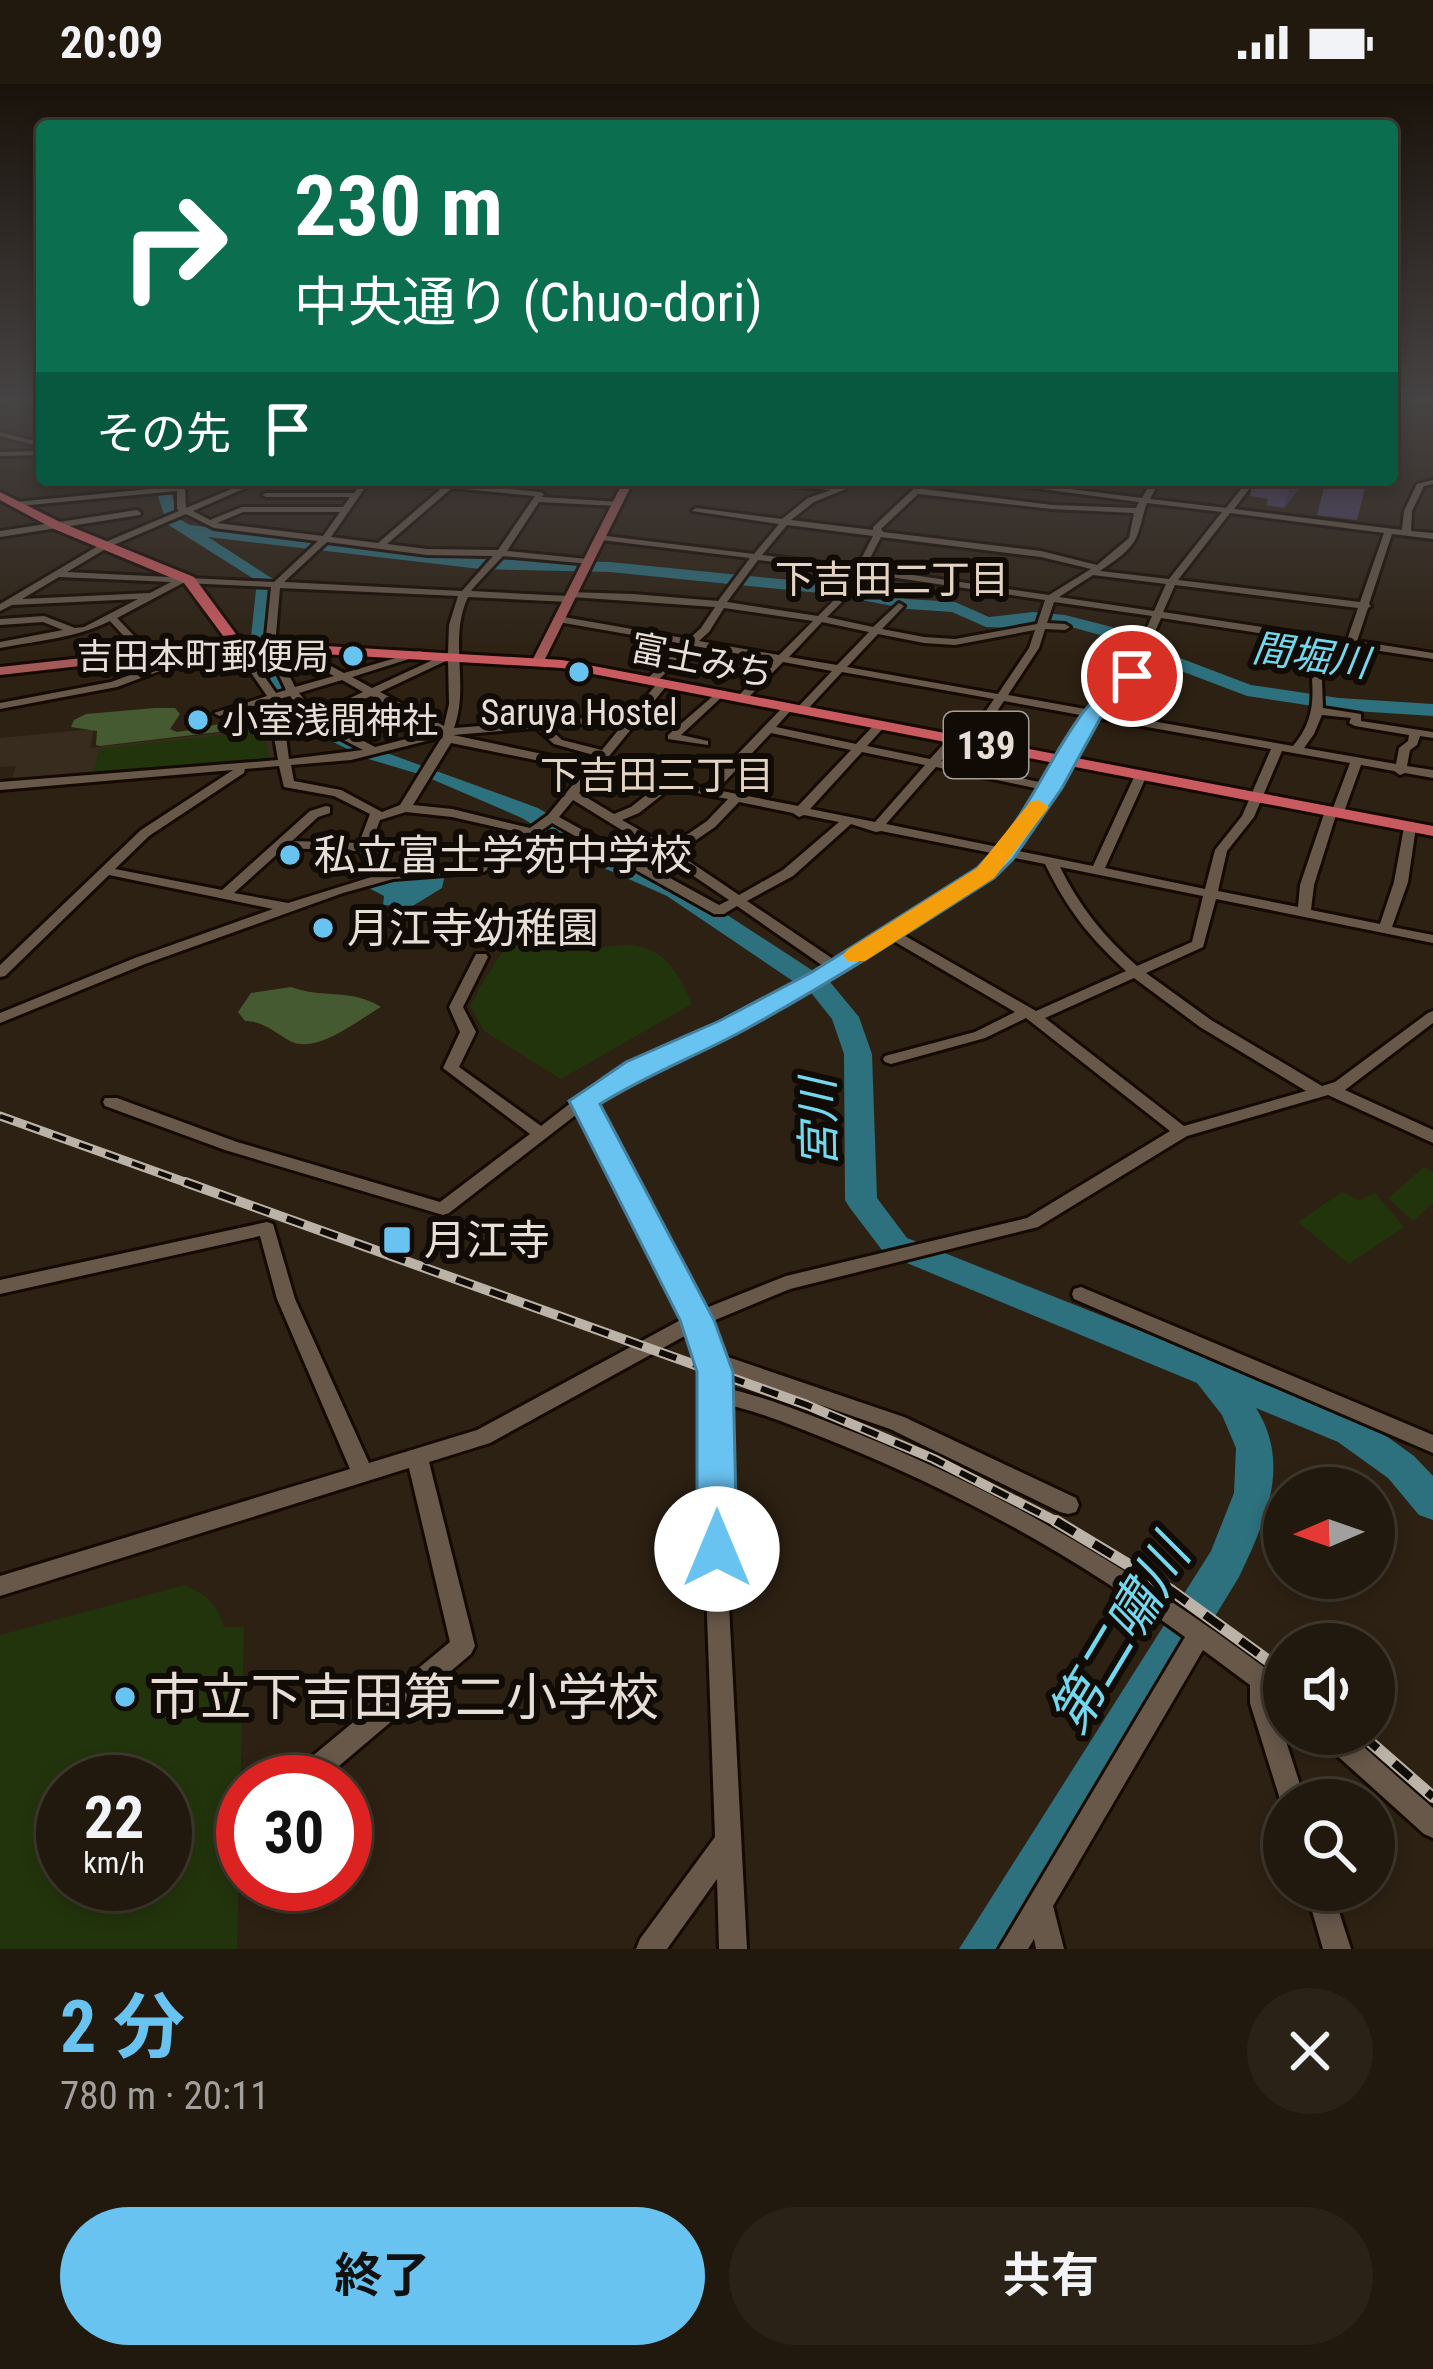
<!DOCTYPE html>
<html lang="ja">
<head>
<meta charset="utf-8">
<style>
  :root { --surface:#22190e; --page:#2a2217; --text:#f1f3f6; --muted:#a2a09e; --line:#3f382e; --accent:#69c3f1 }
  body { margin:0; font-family:"Roboto Condensed","Noto Sans JP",sans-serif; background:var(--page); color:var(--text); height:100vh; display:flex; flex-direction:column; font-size:45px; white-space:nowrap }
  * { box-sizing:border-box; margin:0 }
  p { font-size:39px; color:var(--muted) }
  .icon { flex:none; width:66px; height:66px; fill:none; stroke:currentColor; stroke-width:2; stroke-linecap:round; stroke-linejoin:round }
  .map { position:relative; height:1865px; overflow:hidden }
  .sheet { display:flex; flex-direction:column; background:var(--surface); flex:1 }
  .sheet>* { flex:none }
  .guide { position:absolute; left:36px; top:36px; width:1362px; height:366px; border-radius:12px; box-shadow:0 6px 18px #0003,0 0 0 3px var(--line); background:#0b6e4f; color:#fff; overflow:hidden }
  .needle { width:78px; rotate:268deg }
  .controls { position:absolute; left:1263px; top:1383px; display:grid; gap:24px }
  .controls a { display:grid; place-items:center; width:132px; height:132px; border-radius:50%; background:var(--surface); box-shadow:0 6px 18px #0003,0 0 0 3px var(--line); font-size:60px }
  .speed { position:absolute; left:36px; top:1671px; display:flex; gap:24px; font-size:60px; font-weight:700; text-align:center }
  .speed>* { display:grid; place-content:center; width:156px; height:156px; border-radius:50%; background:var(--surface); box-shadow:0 6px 18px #0003,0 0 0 3px var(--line); line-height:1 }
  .speed small { font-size:30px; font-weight:400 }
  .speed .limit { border:18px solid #d22; background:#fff; color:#111 }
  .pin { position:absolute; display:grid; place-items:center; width:102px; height:102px; color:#fff; margin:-51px; border:6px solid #fff; border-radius:50%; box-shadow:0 3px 12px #0007 }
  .me { position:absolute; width:132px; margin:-66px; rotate:0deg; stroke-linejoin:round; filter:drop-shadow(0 0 9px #0008) }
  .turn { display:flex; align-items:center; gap:42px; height:252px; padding:0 60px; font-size:54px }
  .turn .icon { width:156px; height:156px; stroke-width:2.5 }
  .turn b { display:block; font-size:84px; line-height:102px }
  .then { display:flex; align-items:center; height:114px; padding:0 60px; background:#0003; gap:24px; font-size:45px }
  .round { display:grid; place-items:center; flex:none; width:126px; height:126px; border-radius:63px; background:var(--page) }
  .headline { display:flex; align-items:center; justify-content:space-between; height:204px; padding:0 60px }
  h1 { font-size:72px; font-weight:700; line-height:90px; color:var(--accent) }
  .action { display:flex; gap:24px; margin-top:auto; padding:24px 60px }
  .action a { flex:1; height:138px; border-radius:72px; background:var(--accent); color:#111; font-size:48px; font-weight:700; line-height:138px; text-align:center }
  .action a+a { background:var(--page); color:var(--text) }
  .status { display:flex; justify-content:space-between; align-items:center; height:84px; padding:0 60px; background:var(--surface); direction:ltr }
  .status svg { height:33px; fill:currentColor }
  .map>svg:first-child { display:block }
  .education { fill:#382c1e }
  .green { fill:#22340c; fill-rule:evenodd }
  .forest { fill:#455a30 }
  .water { fill:#2d707e }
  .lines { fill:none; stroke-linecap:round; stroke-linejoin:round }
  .river { fill:#2d707e; fill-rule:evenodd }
  .minor-casing { stroke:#150a01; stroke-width:6 }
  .major-casing { stroke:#150a01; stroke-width:6 }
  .highway-casing { stroke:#150a01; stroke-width:6 }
  .minor { fill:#67584a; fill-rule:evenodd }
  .major { fill:#a25957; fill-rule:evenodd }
  .highway { fill:#c95a60; fill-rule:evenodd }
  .rail-far2-casing { stroke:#bcb3a8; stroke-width:9 }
  .rail-far1-casing { stroke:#bcb3a8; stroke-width:10 }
  .rail-casing { stroke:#bcb3a8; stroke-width:12 }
  .rail-far2 { stroke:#110b06; stroke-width:4.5; stroke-dasharray:14; stroke-linecap:butt }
  .rail-far1 { stroke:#110b06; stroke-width:6; stroke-dasharray:18; stroke-linecap:butt }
  .rail { stroke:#110b06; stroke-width:8; stroke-dasharray:22; stroke-linecap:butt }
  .wall { fill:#4e4166 }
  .shaded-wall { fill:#403553 }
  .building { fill:#5b4c77; stroke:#403553; stroke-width:3 }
  .route { fill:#69c3f1; stroke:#447f9d; stroke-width:3 }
  .slow { fill:#f59e0b }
  .poi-dot { fill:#69c3f1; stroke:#110b06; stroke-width:4.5 }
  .labels { text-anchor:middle; stroke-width:12; stroke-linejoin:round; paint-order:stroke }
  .far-poi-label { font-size:36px; fill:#e7dfd6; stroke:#110b06; text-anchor:end }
  .far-street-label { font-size:36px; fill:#e7dfd6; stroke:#110b06 }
  .far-neighbourhood-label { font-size:39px; fill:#e3d3c2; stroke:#110b06 }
  .far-water-label { font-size:39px; font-style:italic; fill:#72d8ef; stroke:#110b06 }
  .shield { fill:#110b06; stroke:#a79f98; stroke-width:3 }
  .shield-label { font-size:39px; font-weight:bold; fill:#e7dfd6 }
  .poi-label { font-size:42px; fill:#e7dfd6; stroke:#110b06; text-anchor:start }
  .water-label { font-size:45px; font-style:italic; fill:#72d8ef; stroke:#110b06 }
  .near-poi-label { font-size:51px; fill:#e7dfd6; stroke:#110b06; text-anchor:start }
  .near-water-label { font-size:54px; font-style:italic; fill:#72d8ef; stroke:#110b06 }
</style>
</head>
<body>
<div class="status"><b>20:09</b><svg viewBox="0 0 49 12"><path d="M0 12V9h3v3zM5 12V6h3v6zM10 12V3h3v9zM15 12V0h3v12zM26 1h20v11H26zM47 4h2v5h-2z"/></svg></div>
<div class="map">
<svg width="1433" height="1865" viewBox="0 0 1433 1865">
  <rect width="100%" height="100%" fill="#2d2113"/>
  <polygon class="education" points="269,643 277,675 271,678 11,698 16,682 0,683 0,654 94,645 90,664"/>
  <g class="green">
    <polygon points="263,646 270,676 93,689 99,665"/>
    <path d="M555,827L591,841L576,860C595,868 603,862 623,861C663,860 678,888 692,920L561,995L484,947L470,922C490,886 514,839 555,827Z"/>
    <polygon points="1424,1083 1433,1088 1433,1119 1413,1137 1388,1114"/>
    <polygon points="1342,1108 1359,1116 1375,1109 1404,1143 1349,1180 1298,1138"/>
    <path d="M185,1501C207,1511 217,1520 224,1543H244L237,1865H0V1551ZM63,1698H165V1800H63Z"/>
  </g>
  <g class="forest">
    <path d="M155,624H175L180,630L170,645L177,648C196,646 259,630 267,633L260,643L100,662L96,661L97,647L71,643L74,636L86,630Z"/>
    <path d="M291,903C323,915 351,904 381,923C358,936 316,971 290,957C274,948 263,937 245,937L238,928L251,909Z"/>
  </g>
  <polygon class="water" points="445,790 442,804 411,823 383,821 384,812 365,802"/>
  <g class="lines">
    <path class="river" d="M164,396H178L172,412L179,435L190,441L480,475L610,478L830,500L908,515L955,518L989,533L1033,528L1065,531L1112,543L1143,560L1251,601L1339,614L1433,620V632L1339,626L1247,612L1131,568L1100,551L1064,541L1033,538L1011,544L986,543L952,528L908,525L830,510L610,488L480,485L208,453L273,495L268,562L286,588L298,625L373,664L538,724L622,775L683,802L830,898L859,933L872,970L877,1114L907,1154L1364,1336L1414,1372L1433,1392V1436L1419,1431L1388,1394L1338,1358L1256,1324C1292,1381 1265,1438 1239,1493L1012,1865H959L1211,1467L1234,1409L1236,1364L1222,1331L1197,1299L885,1170L850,1124L845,1116L844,970L832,935L812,910L667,812L606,785L522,734L422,691L365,674L282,632L268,588L250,562L257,497L167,440L158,412Z"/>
    <g class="minor-casing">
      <g id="minor">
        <polygon points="12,313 23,313 42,320 42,324"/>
        <polygon points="0,348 42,359 42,363 0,352"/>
        <polygon points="42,367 42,371 0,372 0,368"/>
        <path d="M253,396H264L193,427L210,436L242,423H343L350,413H266L262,411L266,409H354L363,396L450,399L540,408L544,410L542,413L620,418L621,420L617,422L539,418L507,467L587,475L592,478L590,480L503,472L474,503L471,507L568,512L573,515L568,518L468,513C448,555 470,601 454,644L585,634L625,638L660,596H668V600L601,682L705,704L784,622L788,621L793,624L776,643L856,660L876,639L880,638L886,641L867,662L930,675L950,653L954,652L960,655L941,677L1048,700L1086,632L1004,617L975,660L971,661L965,658L994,615L842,588L805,628L801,629L796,626L797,624L832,587L783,578L746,616L742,617L737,614L738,612L774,576L694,562L656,598H648V594L684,560L558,538L553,535L558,532L689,555L701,544L715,523L571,513L568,512V508L633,510L718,517L750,474L601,456L598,455V451L754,470L779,440L692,427L696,424L782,435L808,414L831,406L779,401V397H782L846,405L814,418L791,436L873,446V443L923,396H932L923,405L1052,421L1136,424L1139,418L976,396H999L1142,414L1152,396H1160L1150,415L1226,424L1248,396H1256L1234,425L1402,446L1404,427L1417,400L1433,396V400L1424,402L1412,427L1411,447L1433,449V455L1392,450L1369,520L1371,522L1368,524L1357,557L1433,569V575L1354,563L1322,596L1323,624L1361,630V637L1433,648V654L1420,652L1417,661L1410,666L1407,682L1433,686V694L1405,689L1400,691L1394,687L1361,681L1344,728L1336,731L1314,801L1311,826L1380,840L1394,798L1404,743L1406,740H1414L1416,743L1408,798L1392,843L1433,851V859L1216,815L1203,863L1146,889L1211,936L1322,1002L1335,998L1428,929L1433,927V939L1345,1006L1433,1046V1059L1328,1011L1187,1052L1038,1143L790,1205L708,1239L719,1270L904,1333L1076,1414L1079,1421L1076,1428L1068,1430L1060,1428L890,1345L725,1288V1304C770,1314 813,1332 856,1349C1011,1411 1151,1497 1284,1598V1625L1274,1620L1305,1716H1284L1283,1725L1250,1619V1601L1203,1566L1053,1822L1064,1865H1036L1034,1855L1028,1865H999L1185,1553C1078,1474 962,1410 839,1360C801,1345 764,1329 725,1320L728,1503L747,1865H719L717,1795L667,1865H636L640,1855L715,1753L706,1503L705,1288L692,1248L490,1359L429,1378L475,1562L471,1570L320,1698H288L292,1689L450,1558L409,1384L0,1512V1492L350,1385L277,1215L260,1152L0,1210V1196L267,1138L273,1140L295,1215L369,1379L477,1346L686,1233L581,1027L449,1129L443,1131L225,1066L105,1022L103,1018L105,1014H117L237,1058L440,1118L530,1050L443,984L460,948L449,923L476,870H486L488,873L463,923L476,948L459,983L541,1042L595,1000L826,884L737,822L724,830H714L552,739L484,788L393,795L343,809L145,880L0,939V929L135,874L273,825L109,791L5,892L0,893V881L141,746L233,686L0,706V698L278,676L268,618L219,632L214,629L267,612L232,561L233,559H241L276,609L286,606L272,577L277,574L282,577L295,603L334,592L321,585V581H329L344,589L420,567L425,570L352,593L372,604L448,569L449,541L458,512L280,504L275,562L270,565L265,562L271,503L183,499L117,534L139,557L165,567V571C140,569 126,555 110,537C76,554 37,557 0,564V558L63,546L43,538L0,541V535L44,532L75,544L84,543L138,515L12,521L0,527V520L103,459L179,427L177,425V407L19,422L15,420L16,418L181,402L185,404L186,424ZM367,401L443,403L378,459L331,453ZM452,404L535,412L498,466L427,465L387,460ZM918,410L1052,425L1134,429L1129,454L1097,481L1041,467L883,448L881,445ZM1147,419L1222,428L1169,495L1100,487C1114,477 1133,466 1138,449C1142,438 1143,429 1147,419ZM243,428H340L323,452L217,439ZM1230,429L1384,449L1360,518L1178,496ZM186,430L214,444L318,457L274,498L67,488L109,463ZM787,441L873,452L857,483L762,471ZM881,453L1041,473L1091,485L1049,511L865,484ZM327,458L427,471L493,472L462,507L284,498ZM758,476L854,488L846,504L818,532L727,518ZM863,489L1045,516L1037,540L955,555L924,553L882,545L904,522L899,519L873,543L827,533L853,507ZM1093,491L1166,500L1154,527L1059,513ZM59,493L171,498L150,509L22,515ZM1175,501L1358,524L1347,556L1163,528ZM1054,518L1152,532L1124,595L1091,626L1008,611L1039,564L1045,545L1065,546L1070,543L1065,540L1047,539ZM724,524L813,537L779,571L699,557L709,548ZM1161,534L1344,562L1312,595C1314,621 1311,641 1293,662L1101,628L1134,596ZM822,538L869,548L837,581L789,573ZM1035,546L1029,564L998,610L847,583L878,550L924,559L955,561ZM448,576L449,620L444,642L380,608ZM342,596L363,608L316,630L299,609ZM290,612L307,634L284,645L279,615ZM371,612L437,647L375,663L322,635ZM1322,631L1351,634L1349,639L1355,642L1409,651L1408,657L1399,664L1396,680L1304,664L1314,650ZM1096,634L1271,665L1242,732L1215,766L1205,805L1105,784L1147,691L1141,687L1135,691L1093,782L1014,766L1058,704ZM313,640L363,666L289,675L286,653ZM585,640L620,644L602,666L562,656L548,643ZM536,644L554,660L597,672L590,680L453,651ZM771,649L851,666L798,722L717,706ZM442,653L400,721L382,728L341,706L294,697L291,681L351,676ZM451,659L585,686L548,731L530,744L452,725L413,721ZM1282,667L1350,679L1333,724L1325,727L1300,801L1298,823L1218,807L1227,767L1254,733ZM862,668L925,681L875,738L810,725ZM279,682L284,703L334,712L370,730L359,759L292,757L318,733L330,729V723L326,722L310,727L222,806L115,785L149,752L244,689L245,685ZM936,683L1044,706L1003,764L886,740ZM596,689L659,701L631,723L614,730L579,709ZM671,704L728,715L707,737L669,763L622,736L639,729ZM573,716L664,772L729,816L719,821L559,733ZM739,718L793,729L799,733L804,731L839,738L783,786L739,811L677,769L715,743ZM406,728L452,733L522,749L476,781L394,787L377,777L370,763L380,736ZM851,740L876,748L881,747L997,770L981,786L836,877L747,817L793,792ZM284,764L359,767L367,782L381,790L288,819L234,809ZM1009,773L1045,780C1067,825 1089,853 1126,887L1036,927L900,849L991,792ZM1060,783L1203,812L1192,858L1137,882C1104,853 1079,822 1060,783ZM890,855L1015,928L975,948L885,972L883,975L885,978L891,980L985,954L1026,934L1170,1047L1027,1134L786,1192L701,1226L593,1018L607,1008L826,896ZM1134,894L1200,943L1306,1007L1184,1042L1045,934Z"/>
        <polygon points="137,426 141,429 140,431 0,453 0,447"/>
        <polygon points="212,561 217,564 216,566 117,603 0,625 0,619 111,598"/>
        <polygon points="720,606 725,609 724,611 681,651 708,657 708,661 668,655 668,651"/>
        <polygon points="1081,1203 1433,1351 1433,1369 1074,1215 1072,1210 1074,1205"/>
        <polygon points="1319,1650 1349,1650 1433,1724 1433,1754 1424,1750 1322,1658"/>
        <polygon points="1306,1806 1332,1806 1351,1865 1323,1865"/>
      </g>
    </g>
    <g class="major-casing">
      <g id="major">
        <polygon points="624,396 634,396 544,577 534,580 532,577"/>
        <polygon points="237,557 241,558 241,564 0,591 0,583"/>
      </g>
    </g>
    <g class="highway-casing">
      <polygon id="highway" points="0,408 62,439 194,493 241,557 562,576 1433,742 1433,752 562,584 237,565 232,564 184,499 54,445 0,416"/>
    </g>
    <use href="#minor" class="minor"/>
    <use href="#major" class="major"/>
    <use href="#highway" class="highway"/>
    <g class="rail-far2-casing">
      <polyline id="rail-far2" points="0,1032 193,1101"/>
    </g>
    <g class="rail-far1-casing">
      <polyline id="rail-far1" points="185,1098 807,1321 934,1375 1061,1440"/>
    </g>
    <g class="rail-casing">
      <g id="rail">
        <polyline points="1056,1437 1172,1507 1284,1588"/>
        <polyline points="1361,1650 1433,1713"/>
      </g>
    </g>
    <use href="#rail-far2" class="rail-far2"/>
    <use href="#rail-far1" class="rail-far1"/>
    <use href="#rail" class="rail"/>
  </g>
  <g class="wall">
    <polygon points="1253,396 1306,396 1284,424 1266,421 1268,415 1250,412"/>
    <polygon points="1326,396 1367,396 1357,436 1317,431"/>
  </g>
  <polygon class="shaded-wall" points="1293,396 1306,396 1284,424 1290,401"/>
  <g class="building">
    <polygon points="1273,396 1293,396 1290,401 1271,398"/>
    <polygon points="1326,396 1367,396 1366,401"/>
  </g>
  <linearGradient id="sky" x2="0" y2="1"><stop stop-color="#19120a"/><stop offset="0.55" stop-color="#464344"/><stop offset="1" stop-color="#464344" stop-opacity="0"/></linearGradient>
  <rect width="1433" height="574" fill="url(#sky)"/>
  <path class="route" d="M1125,588L1141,592L1101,633L1062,704L1013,775L994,794C913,846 833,897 748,944C699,971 648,990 600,1020L714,1236L733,1288L737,1465L731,1477L717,1482L703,1477L697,1465V1288L680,1236L569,1017L626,978L719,937L812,888L977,784C1027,736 1045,679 1084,627C1096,613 1112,600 1125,588Z"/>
  <polygon class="slow" points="1038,716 1049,723 994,794 865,877 847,877 843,871 847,866 977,784 1030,718"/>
  <g class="poi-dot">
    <circle cx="353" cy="572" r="12"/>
    <circle cx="579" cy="588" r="12"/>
    <circle cx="198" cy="636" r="12"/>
    <circle cx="290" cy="771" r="12"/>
    <circle cx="323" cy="844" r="12"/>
    <rect x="382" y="1141" width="30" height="30" rx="6"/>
    <circle cx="125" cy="1613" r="12"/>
  </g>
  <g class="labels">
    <g class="far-poi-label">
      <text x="329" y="585">吉田本町郵便局</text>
      <text x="579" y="641" text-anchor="middle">Saruya Hostel</text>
      <text x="222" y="649" text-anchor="start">小室浅間神社</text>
    </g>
    <g class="far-street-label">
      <text transform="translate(702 576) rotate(11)" y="13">富士みち</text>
    </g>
    <g class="far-neighbourhood-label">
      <text x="892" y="509">下吉田二丁目</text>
      <text x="657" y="705">下吉田三丁目</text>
    </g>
    <g class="far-water-label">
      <text transform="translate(1311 571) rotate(8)" y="14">間堀川</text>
    </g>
    <rect class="shield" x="944" y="628" width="84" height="66" rx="9"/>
    <g class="shield-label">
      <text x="986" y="675">139</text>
    </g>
    <g class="poi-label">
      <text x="314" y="786">私立富士学苑中学校</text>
      <text x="347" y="859">月江寺幼稚園</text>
      <text x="424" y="1171">月江寺</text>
    </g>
    <g class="water-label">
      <text transform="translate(818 1039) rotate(-91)" y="16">宮川</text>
    </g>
    <g class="near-poi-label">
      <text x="149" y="1631">市立下吉田第二小学校</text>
    </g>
    <g class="near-water-label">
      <text transform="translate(1119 1551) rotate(-59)" y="19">第二嘯川</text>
    </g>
  </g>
</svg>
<div class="controls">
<a><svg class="needle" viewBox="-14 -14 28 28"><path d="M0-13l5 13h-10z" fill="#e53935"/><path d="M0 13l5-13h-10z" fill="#a2a09e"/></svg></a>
<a><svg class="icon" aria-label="sound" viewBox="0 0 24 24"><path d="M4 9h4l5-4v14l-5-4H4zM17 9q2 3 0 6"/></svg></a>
<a><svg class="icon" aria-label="search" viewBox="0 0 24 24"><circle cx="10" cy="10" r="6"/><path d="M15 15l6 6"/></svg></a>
</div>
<div class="speed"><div>22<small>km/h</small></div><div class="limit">30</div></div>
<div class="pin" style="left:1132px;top:592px;background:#d93025"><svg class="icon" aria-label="arrive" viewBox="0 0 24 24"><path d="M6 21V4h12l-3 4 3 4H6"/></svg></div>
<svg class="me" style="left:717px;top:1465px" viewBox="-20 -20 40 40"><circle r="19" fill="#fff"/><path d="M0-13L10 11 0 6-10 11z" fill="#69c3f1"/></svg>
<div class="guide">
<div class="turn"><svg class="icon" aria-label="right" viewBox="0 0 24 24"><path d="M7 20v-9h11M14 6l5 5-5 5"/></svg><div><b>230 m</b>中央通り (Chuo-dori)</div></div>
<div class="then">その先<svg class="icon" aria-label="arrive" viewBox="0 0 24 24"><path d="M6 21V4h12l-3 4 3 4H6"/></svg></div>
</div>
</div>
<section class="sheet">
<div class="headline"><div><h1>2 分</h1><p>780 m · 20:11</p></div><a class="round"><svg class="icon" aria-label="close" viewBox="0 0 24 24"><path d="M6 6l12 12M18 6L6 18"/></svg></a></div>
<div class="action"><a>終了</a><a>共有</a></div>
</section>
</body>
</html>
